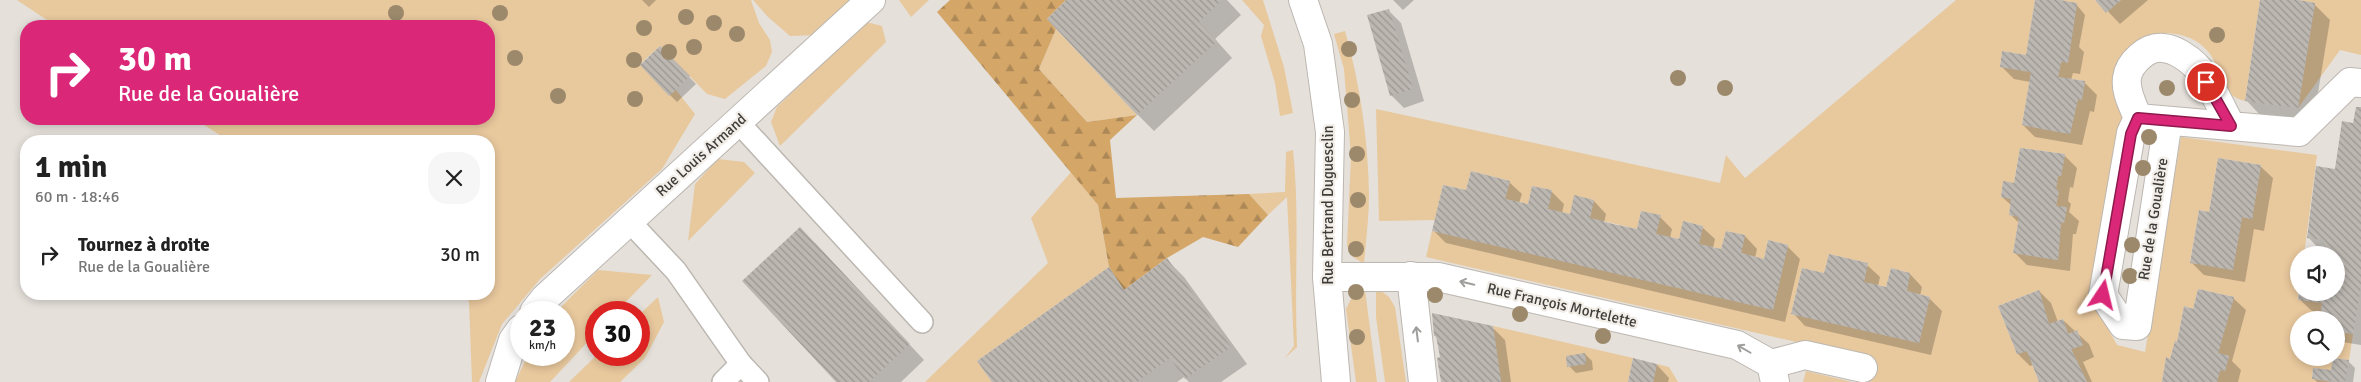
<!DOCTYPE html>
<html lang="fr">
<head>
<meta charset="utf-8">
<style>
  :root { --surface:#fff; --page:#f6f6f6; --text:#222; --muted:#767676 }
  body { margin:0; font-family:Signika,sans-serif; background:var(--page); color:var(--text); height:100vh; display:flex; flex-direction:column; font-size:19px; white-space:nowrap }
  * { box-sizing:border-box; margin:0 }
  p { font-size:16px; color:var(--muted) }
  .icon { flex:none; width:28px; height:28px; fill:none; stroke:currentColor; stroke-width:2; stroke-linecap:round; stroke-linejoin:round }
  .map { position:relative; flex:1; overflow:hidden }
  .panel { position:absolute; left:20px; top:135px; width:475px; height:165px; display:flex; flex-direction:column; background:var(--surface); border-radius:20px; box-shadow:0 2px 8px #0003 }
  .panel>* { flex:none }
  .guide { position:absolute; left:20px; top:20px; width:475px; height:105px; border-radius:20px; box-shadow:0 2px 8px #0003; background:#db2777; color:#fff; overflow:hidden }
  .buttons { position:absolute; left:2290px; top:246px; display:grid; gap:10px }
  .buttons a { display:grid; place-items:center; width:55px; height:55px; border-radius:50%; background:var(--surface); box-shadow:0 2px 8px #0003; font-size:25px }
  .speed { position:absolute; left:510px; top:301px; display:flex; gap:10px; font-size:25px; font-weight:700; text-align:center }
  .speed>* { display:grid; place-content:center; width:65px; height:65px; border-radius:50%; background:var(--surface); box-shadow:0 2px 8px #0003; line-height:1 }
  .speed small { font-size:12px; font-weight:400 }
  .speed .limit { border:8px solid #d22; background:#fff; color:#111 }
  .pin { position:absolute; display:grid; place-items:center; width:42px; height:42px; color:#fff; margin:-21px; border:2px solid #fff; border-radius:50%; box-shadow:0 1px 5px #0007 }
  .me { position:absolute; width:55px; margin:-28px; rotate:10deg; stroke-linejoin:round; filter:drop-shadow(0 0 4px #0008) }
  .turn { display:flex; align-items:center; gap:18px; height:105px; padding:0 15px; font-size:22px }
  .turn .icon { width:65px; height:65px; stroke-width:2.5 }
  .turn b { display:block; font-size:35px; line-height:42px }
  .round { display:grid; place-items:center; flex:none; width:52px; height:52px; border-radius:20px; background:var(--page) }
  .headline { display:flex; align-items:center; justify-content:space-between; height:85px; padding:0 15px }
  h1 { font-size:30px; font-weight:700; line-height:38px }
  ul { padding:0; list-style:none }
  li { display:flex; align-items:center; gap:15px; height:70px; padding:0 15px }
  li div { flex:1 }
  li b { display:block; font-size:19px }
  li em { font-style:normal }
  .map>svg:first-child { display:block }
  .green { fill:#e8c89d; fill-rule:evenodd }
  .forest { fill:url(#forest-firs) }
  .shadow { fill:#0003 }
  .building { fill:url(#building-back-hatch) }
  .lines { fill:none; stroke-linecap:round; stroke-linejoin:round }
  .lane-casing { stroke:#bcb7b1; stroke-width:24 }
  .street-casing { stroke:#bcb7b1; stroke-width:30 }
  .secondary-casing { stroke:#bcb7b1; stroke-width:30 }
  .lane { stroke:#fff; stroke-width:21 }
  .street { stroke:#fff; stroke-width:28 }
  .secondary { stroke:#fff; stroke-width:28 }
  .tree { fill:#9c896b }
  .oneway { stroke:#9e9e9c }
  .route-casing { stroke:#8e194d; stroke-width:12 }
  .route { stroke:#db2777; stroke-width:9 }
  .labels { text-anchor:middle; stroke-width:4.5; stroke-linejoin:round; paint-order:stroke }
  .street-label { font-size:15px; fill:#3e3d3a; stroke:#f2ede7 }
</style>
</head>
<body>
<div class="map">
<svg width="2361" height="382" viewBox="0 0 2361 382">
  <defs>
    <pattern id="forest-firs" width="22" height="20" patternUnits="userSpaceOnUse" patternTransform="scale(1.25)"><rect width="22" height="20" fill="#d4a668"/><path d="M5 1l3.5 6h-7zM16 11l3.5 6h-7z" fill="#ad8857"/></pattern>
    <pattern id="building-back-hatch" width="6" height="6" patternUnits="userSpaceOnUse" patternTransform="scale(1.25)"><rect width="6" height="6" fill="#bcb7b1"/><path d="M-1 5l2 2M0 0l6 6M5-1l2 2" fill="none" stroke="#9a9691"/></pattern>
  </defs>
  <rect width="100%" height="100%" fill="#e5e0da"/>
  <g class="green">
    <polygon points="17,0 751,0 759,23 770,40 772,52 766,66 725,99 707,94 660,46 640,64 669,95 676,90 695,114 662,169 540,279 502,324 479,382 472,382 469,301 458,294 489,294 489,141 229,141 195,119 489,119 489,26 56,26"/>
    <polygon points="753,0 858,0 817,35 790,36 768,17"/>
    <polygon points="899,0 929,0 911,17"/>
    <polygon points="1242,0 1263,0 1284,67 1293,113 1280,116 1275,83 1261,36 1264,25"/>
    <path d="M1956,0H2035L2026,55L2002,51L2000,67L2031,72L2022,125L2070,134L2078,99L2082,100L2085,81L2058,77L2061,62H2068L2077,3L2060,0H2095L2106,13L2121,0H2260L2245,101C2221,96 2222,74 2212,57C2199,35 2168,28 2146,37L2124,114L2093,302L2117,345L2145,352L2181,137L2317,155L2304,255H2299L2298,299L2322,303L2320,320H2299V358H2336V331L2353,334L2349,360L2333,358L2331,370L2313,368L2312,379L2332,382H2217L2220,370L2225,371L2229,356L2218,353L2234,297L2198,289L2193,309L2184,306L2177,342H2175L2170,359L2166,358L2162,382H2087L2071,349L2083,345L2077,331L2068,334L2063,319L2049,324L2039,290L1998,306L2017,354L2027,351L2039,382H1865L1870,359L1426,257L1432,231L1773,310L1788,245L1768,240L1764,259L1741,253L1745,235L1726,231L1721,249L1699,244L1703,226L1684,221L1679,239L1656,234L1660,215L1641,211L1637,229L1590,218L1594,200L1574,196L1570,214L1548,209L1552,190L1532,186L1528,204L1505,199L1510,181L1471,171L1466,190L1443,185L1435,220L1379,221L1376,109L1720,183L1726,155L1745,178ZM2020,148L2065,154L2061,176H2058L2056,189L2059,191L2056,206L2067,208L2064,222H2061L2058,260L2013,253L2019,217L2009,214L2011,199L2001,197L2003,182L2014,183ZM2218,158L2261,165L2252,219L2242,217L2233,270L2190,262L2199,210L2209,212ZM1829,254L1868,263L1864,282L1886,287L1891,268L1910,273L1907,291L1930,297L1919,343L1791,314L1802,268L1824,273Z"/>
    <polygon points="2299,0 2361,0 2361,55 2340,50 2298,108 2315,3"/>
    <polygon points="866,22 882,26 886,42 780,146 771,122 777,107"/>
    <polygon points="1056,29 1137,115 1087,122 1039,69"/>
    <path d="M1345,31C1360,84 1368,139 1369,194C1369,217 1366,241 1364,264L1353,257L1347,246L1351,156L1344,69L1334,34Z"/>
    <path d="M1293,150C1300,216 1294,281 1297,347L1285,358L1294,346L1287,197L1268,215L1249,194L1285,192L1286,152Z"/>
    <polygon points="718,159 744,162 755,173 688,241 695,184"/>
    <polygon points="1071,172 1098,205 1109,267 977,361 992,382 925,382 1048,263 1031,218"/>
    <polygon points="598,270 652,275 616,312 596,312 596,333 550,382 515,382 528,355 564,355 564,312 556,312"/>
    <polygon points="1365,290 1377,382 1356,382 1346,309 1352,297"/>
    <polygon points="1381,291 1389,297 1395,307 1406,382 1385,382 1376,317 1376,292"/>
    <polygon points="658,297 664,322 645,358 620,382 569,382 597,355 639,355 639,315"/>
    <polygon points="1493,326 1633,358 1628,382 1501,382"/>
    <polygon points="1657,364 1669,367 1678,382 1653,382"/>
    <polygon points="1806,371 1852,382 1803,382"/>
  </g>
  <polygon class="forest" points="950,0 1066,0 1047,19 1056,29 1039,69 1087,122 1137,115 1110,140 1116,198 1249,194 1268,215 1238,247 1203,237 1167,258 1124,290 1109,267 1098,205 937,12"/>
  <g class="shadow">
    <polygon points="642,0 656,0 649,7"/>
    <polygon points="1068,0 1227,0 1241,15 1215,39 1232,58 1154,131 1137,114"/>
    <polygon points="1393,0 1414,0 1403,10"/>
    <polygon points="2036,0 2076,4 2085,15 2079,47 2084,52 2080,74 2073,73 2071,80 2084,82 2097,95 2094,112 2090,111 2082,145 2035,137 2023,125 2030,82 2014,79 2001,66 2027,56"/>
    <polygon points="2097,0 2148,0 2120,24"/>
    <polygon points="2262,0 2293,0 2314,4 2330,20 2313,123 2261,116 2246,100"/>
    <polygon points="1388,10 1401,23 1424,101 1404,108 1391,95"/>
    <polygon points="660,47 696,84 677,102 670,95"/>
    <polygon points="2361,109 2361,345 2336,341 2336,320 2321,320 2322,313 2312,311 2299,299 2336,292 2336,255 2324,255 2325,250 2320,250 2308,237"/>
    <polygon points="2064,155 2077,168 2073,188 2070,187 2068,201 2071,204 2069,212 2079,221 2076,234 2073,234 2070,271 2027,265 2014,252 2019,223 2010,214 2011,205 2002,197 2015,185"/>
    <polygon points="2260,166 2273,178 2264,231 2254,229 2245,282 2204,275 2191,262 2210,214"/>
    <polygon points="1509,182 1522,194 1519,203 1528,205 1551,191 1564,204 1562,213 1571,216 1594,201 1606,214 1604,223 1638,231 1660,217 1672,229 1670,238 1680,240 1702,227 1715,239 1713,248 1722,251 1727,232 1745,236 1757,249 1755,258 1765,260 1787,246 1800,259 1785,322 1446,243 1434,231 1467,192"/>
    <polygon points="815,243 924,360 901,382 837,382"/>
    <polygon points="1167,260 1184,277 1247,364 1221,382 1189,382 1184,377 1177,382 993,382 1109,269 1127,289"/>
    <polygon points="1867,265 1880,277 1878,286 1887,288 1910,274 1922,287 1920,296 1929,298 1942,311 1931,355 1805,326 1793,313 1825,274"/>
    <polygon points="2039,291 2051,303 2058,322 2063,320 2089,344 2094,357 2083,362 2092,382 2041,382 2034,365 2030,366 2018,354"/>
    <polygon points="2233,298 2246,310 2232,361 2241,370 2238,382 2162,382 2167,359 2171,360 2194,310"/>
    <polygon points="1492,327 1505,340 1511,382 1442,382 1441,358 1438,339 1435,336"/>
    <polygon points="1585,354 1592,361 1593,370 1576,373 1569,366"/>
    <polygon points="2348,361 2355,368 2353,382 2317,382 2313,378 2332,371"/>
    <polygon points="1657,365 1669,378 1668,382 1629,382"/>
  </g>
  <g class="building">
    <polygon points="1066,0 1222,0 1199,22 1217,41 1137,115 1047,19"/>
    <polygon points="2035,0 2060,0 2077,3 2068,63 2061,62 2058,77 2085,81 2081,100 2078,99 2070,134 2022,125 2031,72 2000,67 2002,51 2026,55"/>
    <polygon points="2095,0 2121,0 2106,13"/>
    <polygon points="2260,0 2299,0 2315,3 2298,108 2245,101"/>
    <polygon points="1389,9 1413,89 1390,96 1367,15"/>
    <polygon points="660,46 690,76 669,96 640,65"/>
    <polygon points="2356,107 2361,107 2361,286 2353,334 2336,331 2336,320 2320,320 2322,303 2298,300 2299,292 2336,292 2336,255 2323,255 2325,240 2307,238 2316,166 2335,169 2342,121 2353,123"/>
    <polygon points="2020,148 2065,154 2061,176 2058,176 2056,189 2059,191 2056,206 2067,207 2064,223 2061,222 2058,260 2013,253 2019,217 2009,215 2011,199 2001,197 2003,181 2014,183"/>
    <polygon points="2218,158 2261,165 2252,219 2242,217 2233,270 2190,263 2199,210 2209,212"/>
    <polygon points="1471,171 1510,181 1505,199 1528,204 1532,186 1552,190 1548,209 1570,214 1574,195 1594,200 1590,218 1613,224 1637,229 1641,211 1661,215 1656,234 1679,239 1683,221 1703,226 1699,244 1721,249 1726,231 1745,235 1741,253 1764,259 1768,240 1788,245 1773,310 1432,231 1443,185 1466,190"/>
    <polygon points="800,227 910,344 869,382 836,382 742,281"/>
    <polygon points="1829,254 1868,263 1864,282 1886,287 1891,268 1910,273 1907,291 1930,297 1919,343 1791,314 1802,268 1824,273"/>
    <polygon points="1167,258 1231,347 1185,379 1170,358 1137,382 992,382 977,361 1109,267 1124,290"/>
    <polygon points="2198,289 2234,297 2218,353 2229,356 2225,371 2220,370 2217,382 2162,382 2166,357 2170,359 2175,341 2177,342 2184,306 2193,309"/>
    <polygon points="2039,290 2049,324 2063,319 2068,334 2077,330 2083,345 2071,349 2087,382 2039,382 2027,351 2017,354 1998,306"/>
    <polygon points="1432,313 1493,326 1501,382 1441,382 1437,358 1440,357 1436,336 1434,336"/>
    <polygon points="1585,353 1586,364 1567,367 1566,356"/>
    <polygon points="1633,358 1657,364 1653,382 1628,382"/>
    <polygon points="2333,358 2349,360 2345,382 2312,379 2313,368 2331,370"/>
  </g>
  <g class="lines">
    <g class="lane-casing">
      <g id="lane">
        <polyline points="738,122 922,322"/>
        <polyline points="629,221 676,271 741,364 758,382"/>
        <polyline points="723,382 741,364"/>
      </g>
    </g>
    <g class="street-casing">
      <g id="street">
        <polyline points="2138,118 2131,133 2103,295 2123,325 2137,326 2168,121"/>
        <path d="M2231,126C2223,111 2207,76 2196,66C2188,58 2175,49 2163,48C2147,46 2129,63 2127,78C2125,92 2133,105 2138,118L2299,132L2350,82L2361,83"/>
        <polyline points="1411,276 1423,382"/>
        <polyline points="1327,277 1438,277 1737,345 1771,364 1775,382"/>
        <polyline points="534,312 545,298 871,0"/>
        <polyline points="1771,364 1805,355 1863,368"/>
        <polyline points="500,382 513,340 521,329"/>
      </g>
    </g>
    <g class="secondary-casing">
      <polyline id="secondary" points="1303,0 1318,44 1330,132 1327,277 1336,382"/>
    </g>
    <use href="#lane" class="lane"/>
    <use href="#street" class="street"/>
    <use href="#secondary" class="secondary"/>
  </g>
  <g class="tree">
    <circle cx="396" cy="13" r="8"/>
    <circle cx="500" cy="13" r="8"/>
    <circle cx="686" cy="17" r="8"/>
    <circle cx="714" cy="23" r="8"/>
    <circle cx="644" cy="28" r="8"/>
    <circle cx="737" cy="34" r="8"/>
    <circle cx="2217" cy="35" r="8"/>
    <circle cx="694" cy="47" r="8"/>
    <circle cx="1349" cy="49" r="8"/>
    <circle cx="669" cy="52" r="8"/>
    <circle cx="515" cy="58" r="8"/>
    <circle cx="634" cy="60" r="8"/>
    <circle cx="1678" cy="78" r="8"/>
    <circle cx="1725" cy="88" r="8"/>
    <circle cx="2167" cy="88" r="8"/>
    <circle cx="558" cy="96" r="8"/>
    <circle cx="635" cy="99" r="8"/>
    <circle cx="1352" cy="100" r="8"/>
    <circle cx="2149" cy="137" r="8"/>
    <circle cx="1357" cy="154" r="8"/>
    <circle cx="2143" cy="168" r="8"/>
    <circle cx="1358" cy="200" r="8"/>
    <circle cx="2132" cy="245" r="8"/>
    <circle cx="1356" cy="249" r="8"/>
    <circle cx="2130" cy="276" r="8"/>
    <circle cx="1356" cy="292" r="8"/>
    <circle cx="1435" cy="295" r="8"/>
    <circle cx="1520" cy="314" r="8"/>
    <circle cx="1603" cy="336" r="8"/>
    <circle cx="1357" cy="337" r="8"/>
  </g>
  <defs><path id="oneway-shaft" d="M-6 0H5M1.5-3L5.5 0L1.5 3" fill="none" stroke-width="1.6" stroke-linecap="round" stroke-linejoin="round" transform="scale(1.25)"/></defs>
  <g class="oneway">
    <use href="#oneway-shaft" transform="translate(1467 283) rotate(-167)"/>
    <use href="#oneway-shaft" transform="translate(1417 334) rotate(-97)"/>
    <use href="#oneway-shaft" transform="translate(1744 349) rotate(-150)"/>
  </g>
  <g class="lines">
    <g class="route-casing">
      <polyline id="route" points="2103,295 2131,134 2138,118 2231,126 2206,82"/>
    </g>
    <use href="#route" class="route"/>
  </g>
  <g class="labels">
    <g class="street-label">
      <text transform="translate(701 155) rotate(-42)" y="5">Rue Louis Armand</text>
      <text transform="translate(1328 205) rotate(-90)" y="5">Rue Bertrand Duguesclin</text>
      <text transform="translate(2153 219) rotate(-81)" y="5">Rue de la Goualière</text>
      <text transform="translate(1562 305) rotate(13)" y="5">Rue François Mortelette</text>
    </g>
  </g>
</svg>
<div class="buttons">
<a><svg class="icon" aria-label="sound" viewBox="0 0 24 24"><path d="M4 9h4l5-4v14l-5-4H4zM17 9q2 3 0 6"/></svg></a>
<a><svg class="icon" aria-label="search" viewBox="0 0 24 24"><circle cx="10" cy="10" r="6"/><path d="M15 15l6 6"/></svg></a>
</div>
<div class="speed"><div>23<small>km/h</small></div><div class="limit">30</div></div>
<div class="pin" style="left:2206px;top:82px;background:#d93025"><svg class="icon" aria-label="arrive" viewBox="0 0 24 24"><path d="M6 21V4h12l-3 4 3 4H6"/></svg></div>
<svg class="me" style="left:2103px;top:295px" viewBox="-20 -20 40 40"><path d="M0-17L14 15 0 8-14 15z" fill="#db2777" stroke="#fff" stroke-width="4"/></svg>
<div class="guide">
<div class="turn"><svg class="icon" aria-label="right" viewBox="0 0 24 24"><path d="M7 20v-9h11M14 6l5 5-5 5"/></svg><div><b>30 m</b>Rue de la Goualière</div></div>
</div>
<section class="panel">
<div class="headline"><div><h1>1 min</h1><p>60 m · 18:46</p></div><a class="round"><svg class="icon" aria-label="close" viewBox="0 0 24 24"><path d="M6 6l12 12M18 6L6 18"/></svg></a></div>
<ul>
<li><svg class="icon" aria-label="right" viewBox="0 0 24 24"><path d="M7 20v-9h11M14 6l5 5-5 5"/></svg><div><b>Tournez à droite</b><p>Rue de la Goualière</p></div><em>30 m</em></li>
</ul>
</section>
</div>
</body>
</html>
